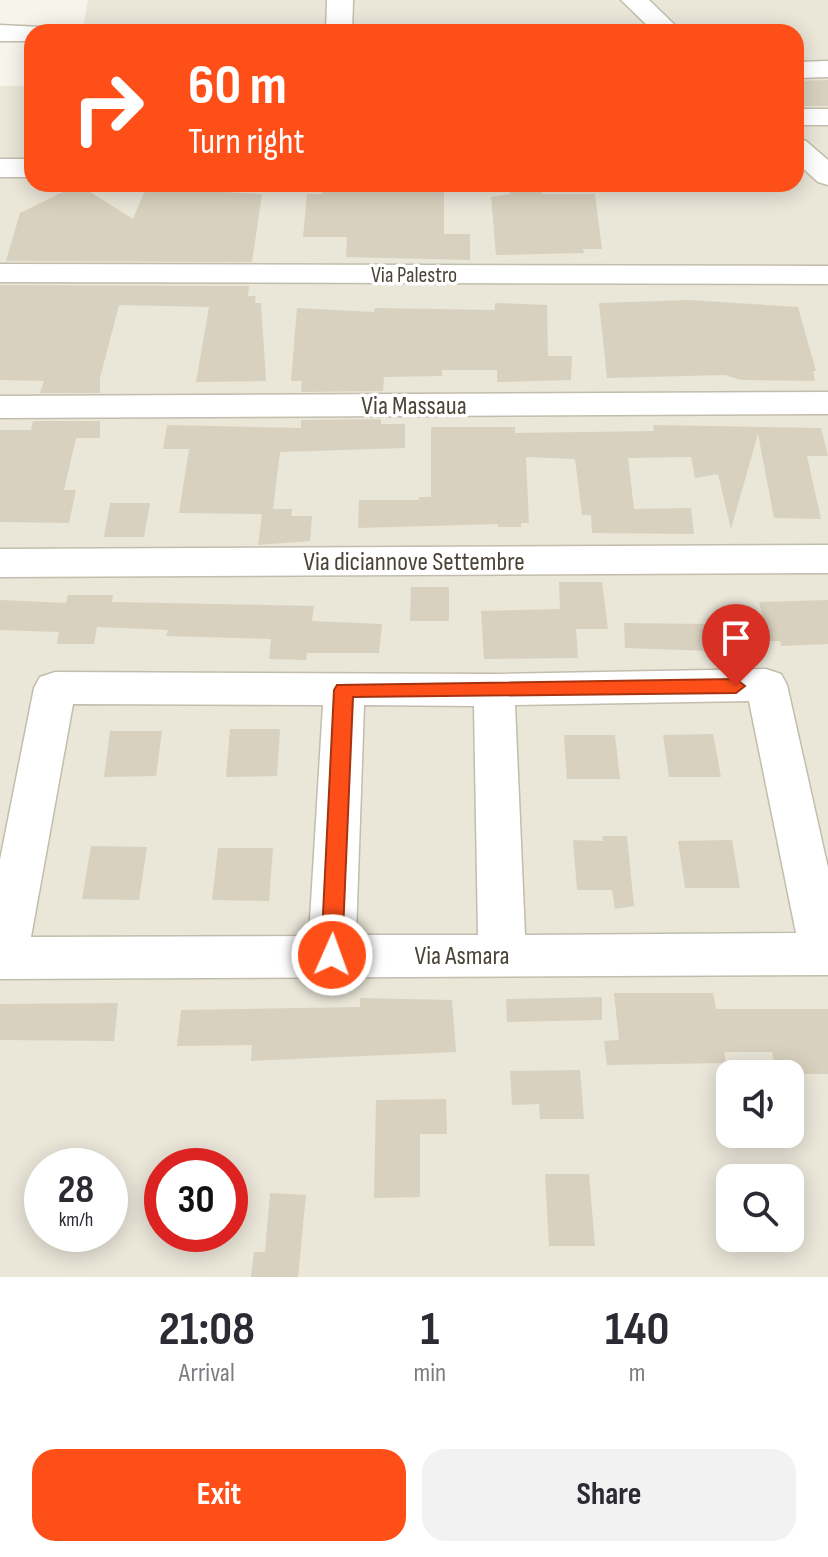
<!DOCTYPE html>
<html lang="en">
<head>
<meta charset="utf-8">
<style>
  :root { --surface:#fff; --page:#f2f2f3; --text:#2b2b33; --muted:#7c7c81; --accent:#ff4f19 }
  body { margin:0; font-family:"Sofia Sans Condensed",sans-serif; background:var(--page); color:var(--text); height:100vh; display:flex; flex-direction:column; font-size:30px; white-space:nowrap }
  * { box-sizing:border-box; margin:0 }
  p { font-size:26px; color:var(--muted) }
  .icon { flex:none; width:44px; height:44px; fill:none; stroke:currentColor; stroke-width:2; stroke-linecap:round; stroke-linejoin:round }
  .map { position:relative; height:1277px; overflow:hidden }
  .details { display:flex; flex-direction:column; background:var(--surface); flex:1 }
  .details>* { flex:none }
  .guide { position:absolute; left:24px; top:24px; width:780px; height:168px; border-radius:24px; box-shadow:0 4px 20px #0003; background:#ff4f19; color:#fff; overflow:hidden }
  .controls { position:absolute; left:716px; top:1060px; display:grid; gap:16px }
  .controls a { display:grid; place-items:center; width:88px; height:88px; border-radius:16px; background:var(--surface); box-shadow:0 4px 20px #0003; font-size:40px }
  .speed { position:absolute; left:24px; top:1148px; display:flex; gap:16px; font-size:40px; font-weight:700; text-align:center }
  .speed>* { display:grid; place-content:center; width:104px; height:104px; border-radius:50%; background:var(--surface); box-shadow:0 4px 20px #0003; line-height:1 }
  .speed small { font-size:20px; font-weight:400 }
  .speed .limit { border:12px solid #d22; background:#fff; color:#111 }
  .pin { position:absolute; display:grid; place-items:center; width:68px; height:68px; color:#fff; margin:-82px -34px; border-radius:50% 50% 50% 0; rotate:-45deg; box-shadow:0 0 8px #0007 }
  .pin .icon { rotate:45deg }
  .me { position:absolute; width:88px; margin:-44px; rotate:2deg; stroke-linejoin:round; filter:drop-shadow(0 0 6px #0008) }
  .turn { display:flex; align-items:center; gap:28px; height:168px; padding:0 32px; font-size:36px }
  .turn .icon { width:104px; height:104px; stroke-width:2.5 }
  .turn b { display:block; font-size:56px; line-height:68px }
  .eta { display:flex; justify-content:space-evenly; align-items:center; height:136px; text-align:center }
  .eta b { font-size:48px; font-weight:700; line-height:56px }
  .action { display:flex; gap:16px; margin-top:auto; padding:16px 32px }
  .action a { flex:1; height:92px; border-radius:24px; background:var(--accent); color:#fff; font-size:32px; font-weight:700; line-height:92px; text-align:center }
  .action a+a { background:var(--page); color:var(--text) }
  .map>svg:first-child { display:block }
  .residential { fill:#eae6d8; fill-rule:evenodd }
  .building { fill:#d9d1bf }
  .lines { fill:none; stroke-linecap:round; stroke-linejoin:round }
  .minor-casing { stroke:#c2bdac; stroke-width:3 }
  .minor { fill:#fff; fill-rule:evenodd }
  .route { fill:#ff4f19; stroke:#a63310; stroke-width:2 }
  .labels { text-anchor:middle; stroke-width:7; stroke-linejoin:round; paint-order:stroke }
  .far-street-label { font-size:22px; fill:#4b4538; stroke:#fff }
  .street-label { font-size:26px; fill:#4b4538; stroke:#fff }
</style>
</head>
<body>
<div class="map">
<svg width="828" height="1277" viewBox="0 0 828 1277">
  <rect width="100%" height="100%" fill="#f6f4eb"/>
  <path class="residential" d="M88,0H828V1277H0V86H32V184H796V32H82ZM730,1074H790V1134H730ZM42,1166H110V1234H42ZM162,1166H230V1234H162ZM730,1178H790V1238H730Z"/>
  <g class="building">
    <polygon points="828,80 828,106 802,106 796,81"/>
    <polygon points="146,188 262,194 252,262 6,261 20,213 65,191 87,190 133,219"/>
    <polygon points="335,189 444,192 444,234 470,234 470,260 346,257 347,237 303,237 307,194 322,194 322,191"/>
    <polygon points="510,189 542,189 542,194 595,194 602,249 583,249 584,253 496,255 491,197 510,194"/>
    <polygon points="0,285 249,286 248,296 256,296 255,303 261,303 266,381 196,382 209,307 119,305 100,378 100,393 40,393 44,381 0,380"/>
    <polygon points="689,300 798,307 816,371 813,371 815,381 741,380 725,375 607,378 599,303"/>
    <polygon points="495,303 547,305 548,356 572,356 571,380 497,382 497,370 442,370 442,376 384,377 383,391 301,392 302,381 291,381 297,308 374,312 375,308 495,310"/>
    <polygon points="381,419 381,424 405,424 405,448 280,452 273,509 292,509 291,516 312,516 310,541 258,545 262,514 179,513 189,449 163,449 167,425 301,428 301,420"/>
    <polygon points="33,421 100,421 100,438 76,438 64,490 76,490 69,523 0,522 0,430 31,430"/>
    <polygon points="653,425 821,428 828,456 807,456 821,519 774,518 758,434 731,529 718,474 695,478 691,457 628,458 634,509 691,508 694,534 592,533 591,515 582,515 575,459 526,457 529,523 521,523 521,527 498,527 498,524 358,528 359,500 419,500 419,497 431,497 431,427 515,427 515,433 654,431"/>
    <polygon points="110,503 150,503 144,537 104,537"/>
    <polygon points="559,582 602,582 608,629 576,629 578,658 484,659 481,611 560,609"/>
    <polygon points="411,587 449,587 449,621 410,621"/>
    <polygon points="68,595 113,595 112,602 314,606 312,621 382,624 379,653 307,653 306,660 269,659 271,639 166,636 168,630 97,627 94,644 57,644 59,632 0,630 0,600 66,603"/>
    <polygon points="828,600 828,644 781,646 780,641 769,641 759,602"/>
    <polygon points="624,623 708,624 712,651 625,648"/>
    <polygon points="230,729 280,729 277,776 226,777"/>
    <polygon points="110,731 162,731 156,776 104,777"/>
    <polygon points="713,734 721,777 669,777 663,735"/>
    <polygon points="564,735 615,735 620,779 567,779"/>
    <polygon points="602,836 627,836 634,906 615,909 612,890 577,890 573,840 603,841"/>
    <polygon points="732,840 740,888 685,888 678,841"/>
    <polygon points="91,846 147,847 139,900 82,899"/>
    <polygon points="218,848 273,848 269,901 212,900"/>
    <polygon points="614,993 713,993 716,1009 828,1009 828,1074 776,1074 772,1052 724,1052 726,1063 607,1065 604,1041 619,1040"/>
    <polygon points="602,997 602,1020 507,1022 506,999"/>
    <polygon points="360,998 452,1000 456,1052 251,1061 252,1045 177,1046 181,1010 360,1007"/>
    <polygon points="118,1003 114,1041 0,1040 0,1004"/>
    <polygon points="580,1070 584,1119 540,1119 539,1104 512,1105 510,1071"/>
    <polygon points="446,1099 447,1134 420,1134 420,1197 374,1198 376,1100"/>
    <polygon points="545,1174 589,1174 595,1246 549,1246"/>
    <polygon points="270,1193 306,1195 298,1277 251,1277 254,1252 265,1252"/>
  </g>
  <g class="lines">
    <g class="minor-casing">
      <g id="minor">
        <polygon points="327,0 353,0 352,32 326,32"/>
        <polygon points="621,0 649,0 682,32 654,32"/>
        <polygon points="0,25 41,27 44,32 32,32 32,41 0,41"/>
        <polygon points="828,61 828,77 796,78 796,62"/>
        <rect x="796" y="109" width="32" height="16"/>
        <polygon points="796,138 806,141 828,160 828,185 818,182 796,162"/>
        <rect x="0" y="159" width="32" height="18"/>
        <polygon points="0,264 828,266 828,284 0,282"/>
        <polygon points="828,392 828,414 0,418 0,396"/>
        <polygon points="828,545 828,573 0,577 0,549"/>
        <path d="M766,669L781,674L787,685L828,868V975L0,979V860L34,688L40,677L55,672L494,674ZM749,701L796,933L525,935L515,705ZM73,704L323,705L309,936L31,937ZM364,705L474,706L478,935H356Z"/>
      </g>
    </g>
    <use href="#minor" class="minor"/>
  </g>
  <polygon class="route" points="736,679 745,686 736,693 353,697 342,955 339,961 332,964 324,961 321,955 334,690 337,685"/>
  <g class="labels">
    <g class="far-street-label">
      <text x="414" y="282">Via Palestro</text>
    </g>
    <g class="street-label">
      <text x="414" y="414">Via Massaua</text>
      <text x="414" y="570">Via diciannove Settembre</text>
      <text x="462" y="964">Via Asmara</text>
    </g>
  </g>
</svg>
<div class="controls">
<a><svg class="icon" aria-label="sound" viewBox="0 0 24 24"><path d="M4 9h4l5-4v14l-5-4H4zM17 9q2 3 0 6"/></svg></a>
<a><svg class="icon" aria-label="search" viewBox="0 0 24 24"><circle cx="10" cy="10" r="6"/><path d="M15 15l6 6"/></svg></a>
</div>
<div class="speed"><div>28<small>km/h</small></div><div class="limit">30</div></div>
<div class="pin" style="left:736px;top:686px;background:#d93025"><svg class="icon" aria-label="arrive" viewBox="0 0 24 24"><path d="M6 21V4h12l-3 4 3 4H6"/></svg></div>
<svg class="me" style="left:332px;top:955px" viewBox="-20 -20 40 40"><circle r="17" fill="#ff4f19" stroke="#fff" stroke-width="3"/><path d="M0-11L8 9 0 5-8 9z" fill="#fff"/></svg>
<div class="guide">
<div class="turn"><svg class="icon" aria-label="right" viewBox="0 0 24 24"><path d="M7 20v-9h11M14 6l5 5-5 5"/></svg><div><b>60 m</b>Turn right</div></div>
</div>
</div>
<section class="details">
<div class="eta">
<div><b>21:08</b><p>Arrival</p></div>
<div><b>1</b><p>min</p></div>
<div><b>140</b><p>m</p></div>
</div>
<div class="action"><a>Exit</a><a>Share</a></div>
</section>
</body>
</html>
